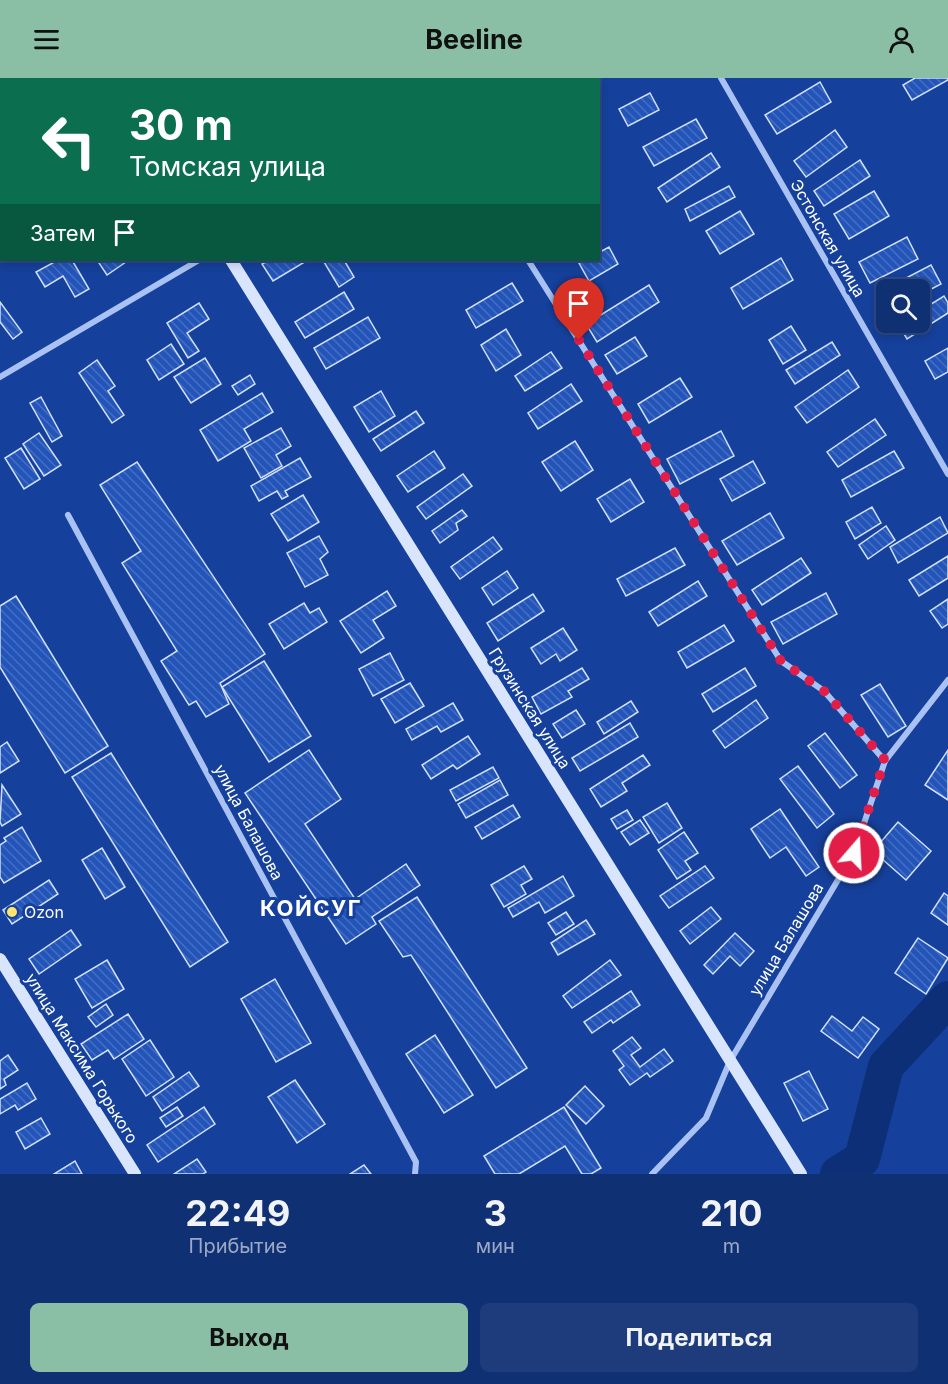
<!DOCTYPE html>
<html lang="ru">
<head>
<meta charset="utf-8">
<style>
  :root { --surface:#103074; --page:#1e3c7c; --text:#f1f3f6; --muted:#9ca9c5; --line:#304b86; --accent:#8abfa5 }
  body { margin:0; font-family:Inter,sans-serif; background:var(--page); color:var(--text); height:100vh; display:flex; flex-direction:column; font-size:22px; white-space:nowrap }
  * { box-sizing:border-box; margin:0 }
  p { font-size:20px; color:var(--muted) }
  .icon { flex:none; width:33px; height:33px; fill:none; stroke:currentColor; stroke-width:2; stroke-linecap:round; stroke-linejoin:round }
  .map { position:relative; height:1096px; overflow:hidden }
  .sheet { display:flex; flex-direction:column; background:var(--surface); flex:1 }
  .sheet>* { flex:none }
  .hud { position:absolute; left:0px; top:0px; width:600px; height:183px; box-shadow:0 3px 9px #0003,0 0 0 2px var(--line); background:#0b6e4f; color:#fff; overflow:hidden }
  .tools { position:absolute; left:876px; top:201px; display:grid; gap:12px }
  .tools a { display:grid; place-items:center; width:54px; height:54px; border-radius:9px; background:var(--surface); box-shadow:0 3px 9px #0003,0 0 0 2px var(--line); font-size:30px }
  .pin { position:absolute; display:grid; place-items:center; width:51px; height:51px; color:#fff; margin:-62px -26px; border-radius:50% 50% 50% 0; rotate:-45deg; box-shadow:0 0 6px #0007 }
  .pin .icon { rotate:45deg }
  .me { position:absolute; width:66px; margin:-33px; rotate:19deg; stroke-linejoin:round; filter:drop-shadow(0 0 4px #0008) }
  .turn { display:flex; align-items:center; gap:21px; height:126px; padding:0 30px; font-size:27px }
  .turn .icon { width:78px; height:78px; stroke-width:2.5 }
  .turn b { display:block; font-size:42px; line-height:51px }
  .then { display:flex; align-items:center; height:57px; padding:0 30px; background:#0003; gap:12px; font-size:22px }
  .eta { display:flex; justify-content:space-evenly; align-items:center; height:102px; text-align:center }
  .eta b { font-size:36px; font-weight:700; line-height:42px }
  .primary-button { display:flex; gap:12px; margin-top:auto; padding:12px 30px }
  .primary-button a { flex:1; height:69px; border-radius:9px; background:var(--accent); color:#111; font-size:24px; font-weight:700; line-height:69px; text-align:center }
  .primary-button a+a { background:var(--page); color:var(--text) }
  header { display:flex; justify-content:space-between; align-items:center; height:78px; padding:0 30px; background:var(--accent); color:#111; font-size:27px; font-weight:700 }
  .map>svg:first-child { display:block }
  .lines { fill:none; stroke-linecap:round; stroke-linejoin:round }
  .river { stroke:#0d2f77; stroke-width:36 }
  .building { fill:url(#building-back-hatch); stroke:#d1e0fd; stroke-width:1.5 }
  .street { stroke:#a9c2f3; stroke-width:6 }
  .secondary { stroke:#d9e4fd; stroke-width:12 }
  .route { stroke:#e11d48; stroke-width:10; stroke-dasharray:0 18 }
  .poi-dot { fill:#ffe56b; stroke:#15409b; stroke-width:2 }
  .labels { text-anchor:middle; stroke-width:6; stroke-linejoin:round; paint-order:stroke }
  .street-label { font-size:16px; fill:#fff; stroke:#15409b }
  .poi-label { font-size:16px; fill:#fff; stroke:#15409b; text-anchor:start }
  .district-label { font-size:22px; font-weight:bold; letter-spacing:1.5px; fill:#fff; stroke:#15409b }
</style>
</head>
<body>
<header><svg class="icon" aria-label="menu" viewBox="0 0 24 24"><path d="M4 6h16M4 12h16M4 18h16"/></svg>Beeline<svg class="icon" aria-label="person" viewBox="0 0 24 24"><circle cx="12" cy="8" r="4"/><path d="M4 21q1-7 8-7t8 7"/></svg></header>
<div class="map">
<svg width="948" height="1096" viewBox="0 0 948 1096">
  <defs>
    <pattern id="building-back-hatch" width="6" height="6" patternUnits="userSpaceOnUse" patternTransform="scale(1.5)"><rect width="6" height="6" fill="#2355b9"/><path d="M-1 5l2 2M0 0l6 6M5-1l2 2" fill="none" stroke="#446ec4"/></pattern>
  </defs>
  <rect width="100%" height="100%" fill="#15409b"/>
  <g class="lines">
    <polyline class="river" points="838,1096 862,1081 886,988 948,921"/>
  </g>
  <g class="building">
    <polygon points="915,0 948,0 948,2 912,22 903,7"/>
    <polygon points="820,4 831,24 777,56 765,37"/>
    <polygon points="650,15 659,32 628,48 619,31"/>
    <polygon points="696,41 707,60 654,88 643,69"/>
    <polygon points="835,52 847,69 806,99 794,83"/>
    <polygon points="711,75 720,89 667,124 658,110"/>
    <polygon points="860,82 870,98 824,128 814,113"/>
    <polygon points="729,108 735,119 690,143 685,131"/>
    <polygon points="874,113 889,138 849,161 834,136"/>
    <polygon points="740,133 754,156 720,176 706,153"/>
    <polygon points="907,159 918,181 870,205 859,184"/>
    <polygon points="609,169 618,186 589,203 579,185 586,182 598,182 598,175"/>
    <polygon points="781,180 793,202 743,231 731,210"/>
    <polygon points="58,182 72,182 89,211 75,219 63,198 45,209 36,194"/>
    <polygon points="97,182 124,182 126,184 107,197"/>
    <polygon points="270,182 308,182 273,203 262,186"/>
    <polygon points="327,182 344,182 354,199 339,209 324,184"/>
    <polygon points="931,187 941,206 920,217 920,212 886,212 886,225 881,213"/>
    <polygon points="512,205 523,223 476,250 466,232"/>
    <polygon points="649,207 659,224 597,264 586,246"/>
    <polygon points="344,214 354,231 305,260 295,244"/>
    <polygon points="944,218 948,225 948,235 907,261 898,246 920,244 920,233"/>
    <polygon points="0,224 22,254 13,261 0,244"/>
    <polygon points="199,225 209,241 187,255 199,273 188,280 167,245"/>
    <polygon points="368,239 380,260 326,291 314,270"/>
    <polygon points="791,248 806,272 783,286 769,262"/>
    <polygon points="506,251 521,277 496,293 481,267"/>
    <polygon points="635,259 647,278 617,296 605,277"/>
    <polygon points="832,264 840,277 795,306 786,292"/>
    <polygon points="171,266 184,286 159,302 147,282"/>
    <polygon points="948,270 948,294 935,301 925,283"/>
    <polygon points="551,274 562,290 525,313 515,298"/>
    <polygon points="205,280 221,306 191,325 174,299"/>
    <polygon points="97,282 115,308 108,313 124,337 112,345 79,295"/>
    <polygon points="848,292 859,309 807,345 795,329"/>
    <polygon points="250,297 255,306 238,317 232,308"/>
    <polygon points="680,300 692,319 649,345 638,326"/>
    <polygon points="571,306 582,323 538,351 528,335"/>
    <polygon points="381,313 395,338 369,354 354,329"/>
    <polygon points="262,315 273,334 244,351 251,363 218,383 200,352"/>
    <polygon points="41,319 62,358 52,364 30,325"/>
    <polygon points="416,333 424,345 381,373 373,361"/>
    <polygon points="875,341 886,357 838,389 827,374"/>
    <polygon points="281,350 291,368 276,377 282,388 261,400 244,370"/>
    <polygon points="721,353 734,378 680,406 667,381"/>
    <polygon points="39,355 61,387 44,398 23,366"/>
    <polygon points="575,363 593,392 561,413 542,384"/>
    <polygon points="21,370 40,401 24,411 5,380"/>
    <polygon points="434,373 445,390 408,414 397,398"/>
    <polygon points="894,373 904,390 851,419 842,402"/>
    <polygon points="300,380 311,399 285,413 288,418 282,421 277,413 259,423 251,408"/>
    <polygon points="753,383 765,405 732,423 720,401"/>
    <polygon points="137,384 265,576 220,605 229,626 206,639 196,623 189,627 161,583 177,573 122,485 141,473 100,407"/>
    <polygon points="463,396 472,408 426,441 417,429"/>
    <polygon points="630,401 644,424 611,444 597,421"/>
    <polygon points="303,417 319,444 288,463 271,436"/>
    <polygon points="872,429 881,445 855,461 846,444"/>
    <polygon points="462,432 467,438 456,445 458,452 440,465 432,453"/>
    <polygon points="770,435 784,460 737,487 722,463"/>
    <polygon points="940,439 948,455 898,485 890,469"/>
    <polygon points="886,448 895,462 868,481 859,467"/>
    <polygon points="319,458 328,474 320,481 328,497 305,509 287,475"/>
    <polygon points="493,459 502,471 460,501 451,489"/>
    <polygon points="675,470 685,487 626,518 617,501"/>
    <polygon points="948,478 948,500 919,518 909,502"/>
    <polygon points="801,480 811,495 762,527 752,512"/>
    <polygon points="507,493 518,510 493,527 482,510"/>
    <polygon points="698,503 707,518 658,548 649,534"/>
    <polygon points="387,513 396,528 373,542 384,560 361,575 340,543"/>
    <polygon points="826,515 837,536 783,566 771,544"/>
    <polygon points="533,516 544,533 498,563 487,545"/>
    <polygon points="16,518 108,668 65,695 0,589 0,528"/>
    <polygon points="948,521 948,546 942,550 930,533"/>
    <polygon points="304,525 310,535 319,530 327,544 284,571 269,546"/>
    <polygon points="724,547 734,563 687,590 678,574"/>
    <polygon points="563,550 577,572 560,583 556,576 541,586 531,570"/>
    <polygon points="390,575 404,602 373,618 359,591"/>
    <polygon points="264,583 311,658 269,684 222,609"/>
    <polygon points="582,590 589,601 568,613 572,619 541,636 532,619"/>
    <polygon points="745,590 756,608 713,634 702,616"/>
    <polygon points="410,605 424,628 395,645 381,621"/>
    <polygon points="880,606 906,648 888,659 861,617"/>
    <polygon points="756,622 768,640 725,670 713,653"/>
    <polygon points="631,623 638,634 604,656 597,644"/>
    <polygon points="453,625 463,642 441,654 437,648 412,662 406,651"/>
    <polygon points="576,632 585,646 562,660 553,646"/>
    <polygon points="630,645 638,659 580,693 572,680"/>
    <polygon points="825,655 857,697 840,710 808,668"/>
    <polygon points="468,658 480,676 457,691 453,687 431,701 422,687"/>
    <polygon points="7,664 19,683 0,695 0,669"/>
    <polygon points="309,672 341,721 305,746 355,821 406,786 420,807 372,839 376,846 346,866 245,715"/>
    <polygon points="948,672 948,722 925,707"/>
    <polygon points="111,675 228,864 190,889 72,699"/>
    <polygon points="643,677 650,687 622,705 627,713 601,729 590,711"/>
    <polygon points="798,688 834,736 817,750 780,701"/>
    <polygon points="493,689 499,700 456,723 450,712"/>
    <polygon points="500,702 508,717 466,740 458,726"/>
    <polygon points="2,707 21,736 2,748 0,744"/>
    <polygon points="667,725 682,750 659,765 643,739"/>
    <polygon points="513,727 520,739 482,761 475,749"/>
    <polygon points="780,731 819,789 806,798 786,769 770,780 751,751"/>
    <polygon points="627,732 633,742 617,751 611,741"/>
    <polygon points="640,742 649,755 630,767 621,754"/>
    <polygon points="898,744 931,773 906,802 873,773"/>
    <polygon points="22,749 41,783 4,805 0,799 0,767 6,763 4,760"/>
    <polygon points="684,754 698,775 685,783 691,792 677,801 658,772"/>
    <polygon points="102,770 125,809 105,821 82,782"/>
    <polygon points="524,788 532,801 521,807 526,816 504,829 491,807"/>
    <polygon points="705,788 714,800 669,830 660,818"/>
    <polygon points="563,798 574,818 545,835 539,824 513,839 508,830"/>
    <polygon points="49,802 58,816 12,846 3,832"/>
    <polygon points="944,815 948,818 948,847 931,835"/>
    <polygon points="417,819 527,990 496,1010 411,877 403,879 379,843"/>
    <polygon points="711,829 721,841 690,866 680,853"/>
    <polygon points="566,834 574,846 556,857 548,845"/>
    <polygon points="586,842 595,856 558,877 551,865"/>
    <polygon points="71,852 81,867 39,896 29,881"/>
    <polygon points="735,855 754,873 740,888 730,878 713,896 704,887"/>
    <polygon points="918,860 948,880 926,916 895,895"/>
    <polygon points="107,882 124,911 92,930 75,901"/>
    <polygon points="610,882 621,897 572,930 563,918"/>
    <polygon points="275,901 311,965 276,984 241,921"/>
    <polygon points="631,913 640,927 613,945 611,942 592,955 584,944"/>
    <polygon points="106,926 113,937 96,949 88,939"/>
    <polygon points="128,936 144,961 114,981 108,972 92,982 81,966"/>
    <polygon points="832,938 852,953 863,939 879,951 858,980 821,953"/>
    <polygon points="435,957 473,1017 444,1035 406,976"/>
    <polygon points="632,959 641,970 631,977 640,989 664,971 673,983 650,999 647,995 630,1007 619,992 624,988 613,973"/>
    <polygon points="150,962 174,999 146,1018 122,981"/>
    <polygon points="8,977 18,992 4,1001 6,1007 0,1011 0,983"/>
    <polygon points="809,993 828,1031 803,1043 784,1005"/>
    <polygon points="189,994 199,1008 162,1033 153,1019"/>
    <polygon points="295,1002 325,1046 297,1065 268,1019"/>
    <polygon points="27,1005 36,1021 18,1032 15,1027 0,1036 0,1021"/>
    <polygon points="585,1008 604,1028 586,1046 566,1027"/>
    <polygon points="177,1029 183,1038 166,1049 160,1040"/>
    <polygon points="204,1029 215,1046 158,1084 147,1067"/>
    <polygon points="564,1029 601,1090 591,1096 582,1096 565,1068 519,1096 495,1096 484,1078"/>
    <polygon points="41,1040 50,1056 25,1071 16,1054"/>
    <polygon points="197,1081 206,1094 203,1096 174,1096"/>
    <polygon points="75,1083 82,1096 54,1096"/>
    <polygon points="364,1087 371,1096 350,1096"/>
  </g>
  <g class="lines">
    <g class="street">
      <polyline points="415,0 415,2"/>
      <polyline points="721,0 948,396"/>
      <polyline points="501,2 503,0"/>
      <polyline points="528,182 781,583 824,613 885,683"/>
      <polyline points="0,299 199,182"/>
      <polyline points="68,437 416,1084 415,1096"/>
      <polyline points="652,1096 706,1040 730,983 854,775 885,683 948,602"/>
    </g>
    <g class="secondary">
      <polyline points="118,0 119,2"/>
      <polyline points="231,182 801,1096"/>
      <polyline points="0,881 135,1096"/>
    </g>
  </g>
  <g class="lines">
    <polyline class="route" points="579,262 781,583 824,613 885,682 854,775"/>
  </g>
  <circle class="poi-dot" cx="12" cy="834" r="6"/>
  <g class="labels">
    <g class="street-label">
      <text transform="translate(828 160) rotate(60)" y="6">Эстонская улица</text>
      <text transform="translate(530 630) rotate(58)" y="6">Грузинская улица</text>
      <text transform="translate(249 744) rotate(62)" y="6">улица Балашова</text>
      <text transform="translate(786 861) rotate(-59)" y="6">улица Балашова</text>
      <text transform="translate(82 980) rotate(58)" y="6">улица Максима Горького</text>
    </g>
    <g class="poi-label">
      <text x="24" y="840">Ozon</text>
    </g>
    <g class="district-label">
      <text x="311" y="838">КОЙСУГ</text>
    </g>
  </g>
</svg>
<div class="tools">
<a><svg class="icon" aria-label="search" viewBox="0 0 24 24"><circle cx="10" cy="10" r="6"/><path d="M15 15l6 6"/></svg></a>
</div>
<div class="pin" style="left:579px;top:262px;background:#d93025"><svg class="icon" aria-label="arrive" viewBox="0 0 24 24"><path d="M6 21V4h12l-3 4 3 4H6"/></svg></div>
<svg class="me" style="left:854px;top:775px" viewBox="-20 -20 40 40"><circle r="17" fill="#e11d48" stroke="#fff" stroke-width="3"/><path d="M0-11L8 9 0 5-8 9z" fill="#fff"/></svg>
<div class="hud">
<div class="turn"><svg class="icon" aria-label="left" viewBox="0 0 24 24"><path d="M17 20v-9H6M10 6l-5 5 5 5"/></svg><div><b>30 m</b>Томская улица</div></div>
<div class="then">Затем<svg class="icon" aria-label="arrive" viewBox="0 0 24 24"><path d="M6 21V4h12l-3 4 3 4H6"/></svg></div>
</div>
</div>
<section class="sheet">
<div class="eta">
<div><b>22:49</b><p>Прибытие</p></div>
<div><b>3</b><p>мин</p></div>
<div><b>210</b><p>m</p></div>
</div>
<div class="primary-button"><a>Выход</a><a>Поделиться</a></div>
</section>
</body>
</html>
